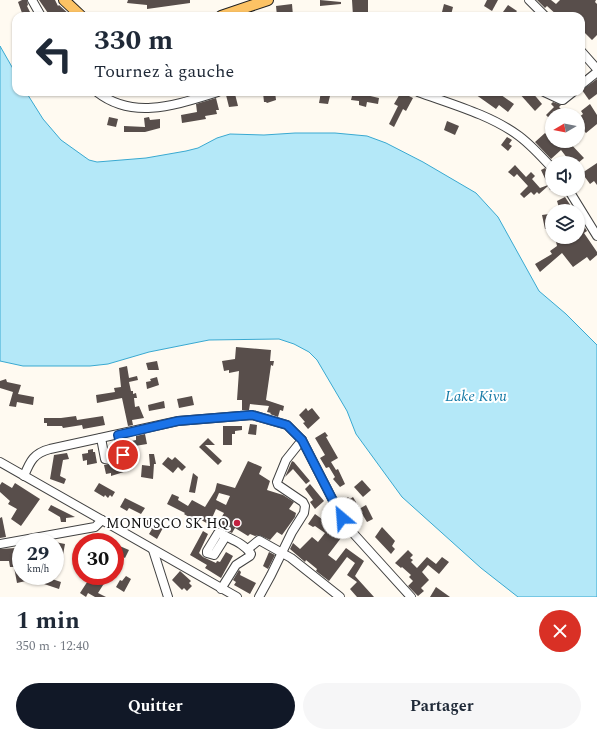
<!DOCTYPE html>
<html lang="fr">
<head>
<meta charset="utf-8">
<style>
  :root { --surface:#fff; --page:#f6f6f7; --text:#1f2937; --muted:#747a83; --accent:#111827 }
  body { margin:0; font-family:Spectral,serif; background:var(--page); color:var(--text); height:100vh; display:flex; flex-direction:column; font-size:15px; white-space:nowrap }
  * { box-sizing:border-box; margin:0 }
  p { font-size:13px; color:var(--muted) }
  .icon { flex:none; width:22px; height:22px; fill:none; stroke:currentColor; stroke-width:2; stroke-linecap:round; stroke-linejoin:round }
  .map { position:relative; height:597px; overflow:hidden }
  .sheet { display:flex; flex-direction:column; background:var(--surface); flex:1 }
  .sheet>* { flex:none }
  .hud { position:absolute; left:12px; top:12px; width:573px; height:84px; border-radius:12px; box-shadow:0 1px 3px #0004; background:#fff; color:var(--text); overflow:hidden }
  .needle { width:26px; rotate:260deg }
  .buttons { position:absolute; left:545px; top:108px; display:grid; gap:8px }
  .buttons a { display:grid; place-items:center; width:40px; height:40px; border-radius:50%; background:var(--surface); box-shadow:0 1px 3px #0004; font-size:20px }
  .speed { position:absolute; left:12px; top:533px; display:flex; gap:8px; font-size:20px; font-weight:700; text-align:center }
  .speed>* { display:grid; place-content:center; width:52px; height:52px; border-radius:50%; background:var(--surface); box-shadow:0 1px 3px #0004; line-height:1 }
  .speed small { font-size:10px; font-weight:400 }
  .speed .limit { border:6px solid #d22; background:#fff; color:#111 }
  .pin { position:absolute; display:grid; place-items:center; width:34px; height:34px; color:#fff; margin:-17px; border:2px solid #fff; border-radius:50%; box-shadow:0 1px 4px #0007 }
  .me { position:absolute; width:44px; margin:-22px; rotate:333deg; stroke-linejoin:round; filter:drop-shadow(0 0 3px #0008) }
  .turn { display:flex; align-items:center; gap:14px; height:84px; padding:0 16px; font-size:18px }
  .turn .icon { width:52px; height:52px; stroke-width:2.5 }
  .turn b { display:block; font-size:28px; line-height:34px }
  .round { display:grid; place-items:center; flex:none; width:42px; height:42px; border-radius:21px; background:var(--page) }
  .summary { display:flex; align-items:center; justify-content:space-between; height:68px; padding:0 16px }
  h1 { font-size:24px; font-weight:700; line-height:30px }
  .action { display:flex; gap:8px; margin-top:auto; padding:8px 16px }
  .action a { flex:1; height:46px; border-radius:24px; background:var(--accent); color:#fff; font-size:16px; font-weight:700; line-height:46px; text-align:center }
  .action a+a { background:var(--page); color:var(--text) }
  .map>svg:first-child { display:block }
  .water { fill:#b4e8f8; stroke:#39a9d1 }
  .building { fill:#584e4b; fill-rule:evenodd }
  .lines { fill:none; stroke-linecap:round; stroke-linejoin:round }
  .minor-casing { stroke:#424242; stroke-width:10 }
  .major-casing { stroke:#202020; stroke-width:12 }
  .minor { stroke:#fff; stroke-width:8 }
  .major { stroke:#fcc264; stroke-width:10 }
  .route-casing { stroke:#114b97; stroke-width:10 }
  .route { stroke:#1a73e8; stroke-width:7 }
  .poi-dot { fill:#c42240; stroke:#fff; stroke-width:1.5 }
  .labels { text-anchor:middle; stroke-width:4; stroke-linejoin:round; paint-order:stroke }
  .poi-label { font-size:14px; fill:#0f0f0f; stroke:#fff; text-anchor:end }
  .water-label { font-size:15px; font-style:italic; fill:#147aa6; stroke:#fff }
</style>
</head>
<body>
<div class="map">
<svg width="597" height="597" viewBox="0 0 597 597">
  <rect width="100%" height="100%" fill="#fffaf1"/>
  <polygon class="water" points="0,46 16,74 16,92 26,92 43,119 61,140 89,160 97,162 146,158 186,151 198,148 217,138 230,134 264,135 295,133 335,133 367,136 386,143 423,162 476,193 498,217 539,291 566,314 597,345 597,597 518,597 481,568 402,497 356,434 347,411 317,360 309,352 294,344 279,339 209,340 149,352 108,364 90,366 23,366 0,361"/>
  <g class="building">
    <polygon points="22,0 27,0 28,5 27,6 32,16 16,16 22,13 18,2"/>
    <polygon points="39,0 55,0 58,6 59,5 71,16 50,16"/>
    <polygon points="128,0 190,0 190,3 147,9 147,5 127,3"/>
    <polygon points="320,0 341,2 341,4 320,6"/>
    <polygon points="352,0 368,0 368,16 353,16"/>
    <polygon points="487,0 498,0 492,11 484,6"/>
    <polygon points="537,0 551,0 556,4 560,0 596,0 595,2 597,4 597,35 592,40 581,29 581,16 558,16 547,6 545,8"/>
    <polygon points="292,4 293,16 277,16 276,6"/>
    <polygon points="444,4 453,7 451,15 442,12"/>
    <polygon points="508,5 517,11 513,16 509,16 503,12"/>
    <polygon points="597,79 597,94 589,100 582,90"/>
    <polygon points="269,92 275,92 276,100 267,103 266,102 264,102 263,93"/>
    <polygon points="321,92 331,92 328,104 319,103"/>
    <polygon points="353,92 379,98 378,104 367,102 366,107 359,105 359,101 351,100"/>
    <polygon points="401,92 413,98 406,111 403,109 394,127 389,124 398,106 394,104"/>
    <polygon points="472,92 497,92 514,104 508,112 499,105 496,109"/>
    <polygon points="518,92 532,92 542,104 535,111"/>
    <polygon points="235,94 238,106 229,107 226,95"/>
    <polygon points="216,98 219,110 216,110 217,114 205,116 206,119 182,123 181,115 197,112 196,104"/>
    <polygon points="553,102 561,105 559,107 567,115 552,115 552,121 546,115 554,107 551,104"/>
    <polygon points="590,104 597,115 597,124 586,133 584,131 578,136 578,118 583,114 581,111"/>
    <polygon points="109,117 118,119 116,127 107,125"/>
    <polygon points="149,117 150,120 160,119 160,128 145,132 124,132 124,126 145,127 144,118"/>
    <polygon points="447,121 459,126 455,135 444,130"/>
    <polygon points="545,133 549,138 552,135 552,141 568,141 584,158 578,163 571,163 561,150 551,159 535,142"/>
    <polygon points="507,137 512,140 509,144 512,146 508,151 501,145"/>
    <polygon points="597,163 597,185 594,181 590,184 582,173"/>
    <polygon points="515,165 526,177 531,172 535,176 532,179 540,188 548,185 541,170 545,168 551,178 553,190 550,190 548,186 539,194 537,192 534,195 531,192 524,198 520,194 528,186 517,174 514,177 508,172"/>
    <polygon points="565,197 573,209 567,211 560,211 557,201"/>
    <polygon points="549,214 549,217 552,217 552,228 545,229 542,215"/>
    <polygon points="578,216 587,231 584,233 597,252 597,255 590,261 587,257 573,267 562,253 540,272 535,264 552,254 550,251 557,246 555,237 578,237"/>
    <polygon points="236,347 271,350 270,361 274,361 273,366 271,365 266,400 284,406 283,411 280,410 278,417 270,414 271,413 267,412 269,406 250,404 249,410 242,410 242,400 237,400 239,371 229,373 229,370 224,371 222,361 235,359"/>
    <polygon points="157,361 159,370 148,370 146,363"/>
    <polygon points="127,366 129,378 137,376 138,380 129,382 131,391 133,391 133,394 136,393 137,398 134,398 135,407 139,406 144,418 132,420 133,425 128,426 122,398 97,403 96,395 115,392 114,388 121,387 119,368"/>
    <polygon points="157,377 159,385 147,389 146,382 151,381 150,379"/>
    <polygon points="6,379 7,382 21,385 18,394 34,397 33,405 17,402 16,407 9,406 13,392 0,388 0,381"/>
    <polygon points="192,396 194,405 179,408 177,399"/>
    <polygon points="164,401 165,408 149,411 148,405"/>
    <polygon points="306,408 308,411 312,408 320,418 308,429 303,423 305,422 299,415"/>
    <polygon points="76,416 77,420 103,416 105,425 83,429 82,425 63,428 62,426 47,426 47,423 44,423 44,418 61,418"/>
    <polygon points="250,424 257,425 256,435 248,434"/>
    <polygon points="223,426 242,426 242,430 235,431 235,434 232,434 232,445 223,445"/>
    <polygon points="325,432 328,436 326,437 338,458 331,462 336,470 338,469 345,484 340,487 333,479 335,477 329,467 326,468 320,458 325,455 315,438"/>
    <polygon points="145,434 147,444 135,446 137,457 128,459 128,454 126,442 136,440 136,436"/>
    <polygon points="208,438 215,445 205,445 222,461 218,465 199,447"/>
    <polygon points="93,449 93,452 95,452 97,463 87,465 87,460 83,461 82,454 88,453 88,450"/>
    <polygon points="67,453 69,459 63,460 60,476 66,479 64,484 50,479 54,455"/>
    <polygon points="149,454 154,454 156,464 154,464 153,479 141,477 142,465 150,466"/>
    <polygon points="168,457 172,460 175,457 186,467 182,471 178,467 173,473 162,464"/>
    <path d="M248,461L262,467L259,474L270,481L267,490L283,495L294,502L289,509L296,513L295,517L282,535L277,532L270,540L259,535L255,536L250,534L248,536L235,528L232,533L211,523L210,525L196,517L194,520L184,514L185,513L167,504L172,494L179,497L178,500L188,506L192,500L205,507L215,491L217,483L235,488ZM219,493L230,496L226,505L216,500ZM216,509L224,513L219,522L212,518Z"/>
    <polygon points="292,461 294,462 310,481 306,484 293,469 285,477"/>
    <polygon points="125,463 127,471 111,476 111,473 106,474 104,465"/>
    <polygon points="193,473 198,477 195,493 189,492"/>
    <polygon points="362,480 371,490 363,497 354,487"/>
    <polygon points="2,482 12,488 15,483 40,499 21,526 11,519 17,509 8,504 10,501 0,492 0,485"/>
    <polygon points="99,483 115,492 112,497 110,495 108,498 105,495 104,497 94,491"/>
    <polygon points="310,484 324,501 315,509 310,502 313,500 305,489"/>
    <polygon points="348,497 350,499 353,497 359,507 351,512 344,500"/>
    <polygon points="125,498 145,508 141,514 129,508 127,511 120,507"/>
    <polygon points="51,505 75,517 66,518 66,522 61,522 60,517 48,510"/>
    <polygon points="366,505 373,519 367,522 359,509"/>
    <polygon points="315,514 333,527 331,530 341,538 328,555 336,561 346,548 364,561 355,576 374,597 357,597 350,589 357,582 347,575 355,563 347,557 329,581 316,571 317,569 306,560 305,562 290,549 293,543 300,549 312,537 318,542 325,533 315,526 313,527 308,524"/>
    <polygon points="2,517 6,537 0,538 0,518"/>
    <polygon points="148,518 164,526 157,539 149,534 152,529 144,525"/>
    <polygon points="382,527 395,541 392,546 395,549 391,554 375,537"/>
    <polygon points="203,531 208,534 199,553 203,557 216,563 217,561 220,562 226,552 233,556 221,578 205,568 207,565 190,555"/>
    <polygon points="55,542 65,544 63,555 55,553"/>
    <polygon points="115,544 129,550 125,558 115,553"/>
    <polygon points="16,548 17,560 21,559 21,576 25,576 26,581 17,583 14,567 10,567 9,561 0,561 0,549"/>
    <polygon points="408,550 413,555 410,558 413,560 411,562 417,568 427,557 436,564 442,557 449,562 439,574 428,565 422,572 429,580 421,588 424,591 418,596 408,586 413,581 409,577 411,575 402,567 401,568 395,563"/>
    <polygon points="269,552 275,555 268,569 263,566"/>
    <polygon points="239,570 241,572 240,575 256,583 250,594 234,585 236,582 233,580"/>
    <polygon points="180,571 191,581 189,583 192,586 187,591 184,588 182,590 172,580"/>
    <polygon points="91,576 97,576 105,582 98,593 106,597 95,597 88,593 86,597 80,593"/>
    <polygon points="126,576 131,579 124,592 116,587 120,580 122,581"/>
    <polygon points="46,577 61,582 59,589 44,584"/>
    <polygon points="436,587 450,597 430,597"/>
  </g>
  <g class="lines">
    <g class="minor-casing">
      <g id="minor">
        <polyline points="32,0 41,16"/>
        <polyline points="529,0 545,16"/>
        <polyline points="581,51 597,69"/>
        <polyline points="581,85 597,72"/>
        <path d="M97,92C134,121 178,104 218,92"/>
        <path d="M418,92C451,104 491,115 519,136C531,145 542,157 552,168"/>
        <polyline points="544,92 561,100 563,100 573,92"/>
        <polyline points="568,189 597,236"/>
        <polyline points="101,438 105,459 110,460 121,458 123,455 118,435"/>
        <polyline points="0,462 237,597"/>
        <path d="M24,476C30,461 34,453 50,449L178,421L252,415L287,425L302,440L342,518L353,533L411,597"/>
        <polyline points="0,544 95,527 102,520"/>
        <polyline points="248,549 259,540 291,558 340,597"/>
        <polyline points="153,550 168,597"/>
        <path d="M221,589L236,565L250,556L251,554C244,543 230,539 220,533H218L207,551V553L214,555L226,536"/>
        <polyline points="259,597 271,575 292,532 304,513 305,506 303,502 278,485 277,482 286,460 302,440"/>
      </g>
    </g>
    <g class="major-casing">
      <g id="major">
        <polyline points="64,0 81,16"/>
        <polyline points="221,16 268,0"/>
      </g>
    </g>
    <use href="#minor" class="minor"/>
    <use href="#major" class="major"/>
  </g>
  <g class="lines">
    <g class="route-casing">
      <polyline id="route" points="123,455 118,435 178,421 252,415 287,425 302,440 342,518"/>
    </g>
    <use href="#route" class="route"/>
  </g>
  <circle class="poi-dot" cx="237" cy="523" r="4"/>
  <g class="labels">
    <g class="poi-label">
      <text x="229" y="528">MONUSCO SK HQ</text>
    </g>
    <g class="water-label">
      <text x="476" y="401">Lake Kivu</text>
    </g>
  </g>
</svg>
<div class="buttons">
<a><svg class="needle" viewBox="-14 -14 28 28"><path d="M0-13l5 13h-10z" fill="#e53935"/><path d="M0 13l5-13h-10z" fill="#747a83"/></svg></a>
<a><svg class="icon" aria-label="sound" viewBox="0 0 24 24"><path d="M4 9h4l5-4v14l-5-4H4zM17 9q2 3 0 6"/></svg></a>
<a><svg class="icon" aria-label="layers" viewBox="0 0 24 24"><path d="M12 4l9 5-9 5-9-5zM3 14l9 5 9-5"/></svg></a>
</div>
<div class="speed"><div>29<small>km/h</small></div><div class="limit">30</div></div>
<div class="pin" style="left:123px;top:455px;background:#d93025"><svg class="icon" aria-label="arrive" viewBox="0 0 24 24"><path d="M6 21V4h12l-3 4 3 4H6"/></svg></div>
<svg class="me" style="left:342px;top:518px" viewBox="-20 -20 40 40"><circle r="19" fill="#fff"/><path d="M0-13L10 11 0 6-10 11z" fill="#1a73e8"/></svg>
<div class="hud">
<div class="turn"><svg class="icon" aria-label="left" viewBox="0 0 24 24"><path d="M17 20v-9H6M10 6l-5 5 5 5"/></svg><div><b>330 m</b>Tournez à gauche</div></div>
</div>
</div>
<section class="sheet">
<div class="summary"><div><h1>1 min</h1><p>350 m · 12:40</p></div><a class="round" style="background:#d93025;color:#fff"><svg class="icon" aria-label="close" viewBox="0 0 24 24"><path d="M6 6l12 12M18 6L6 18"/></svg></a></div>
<div class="action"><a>Quitter</a><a>Partager</a></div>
</section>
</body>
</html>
